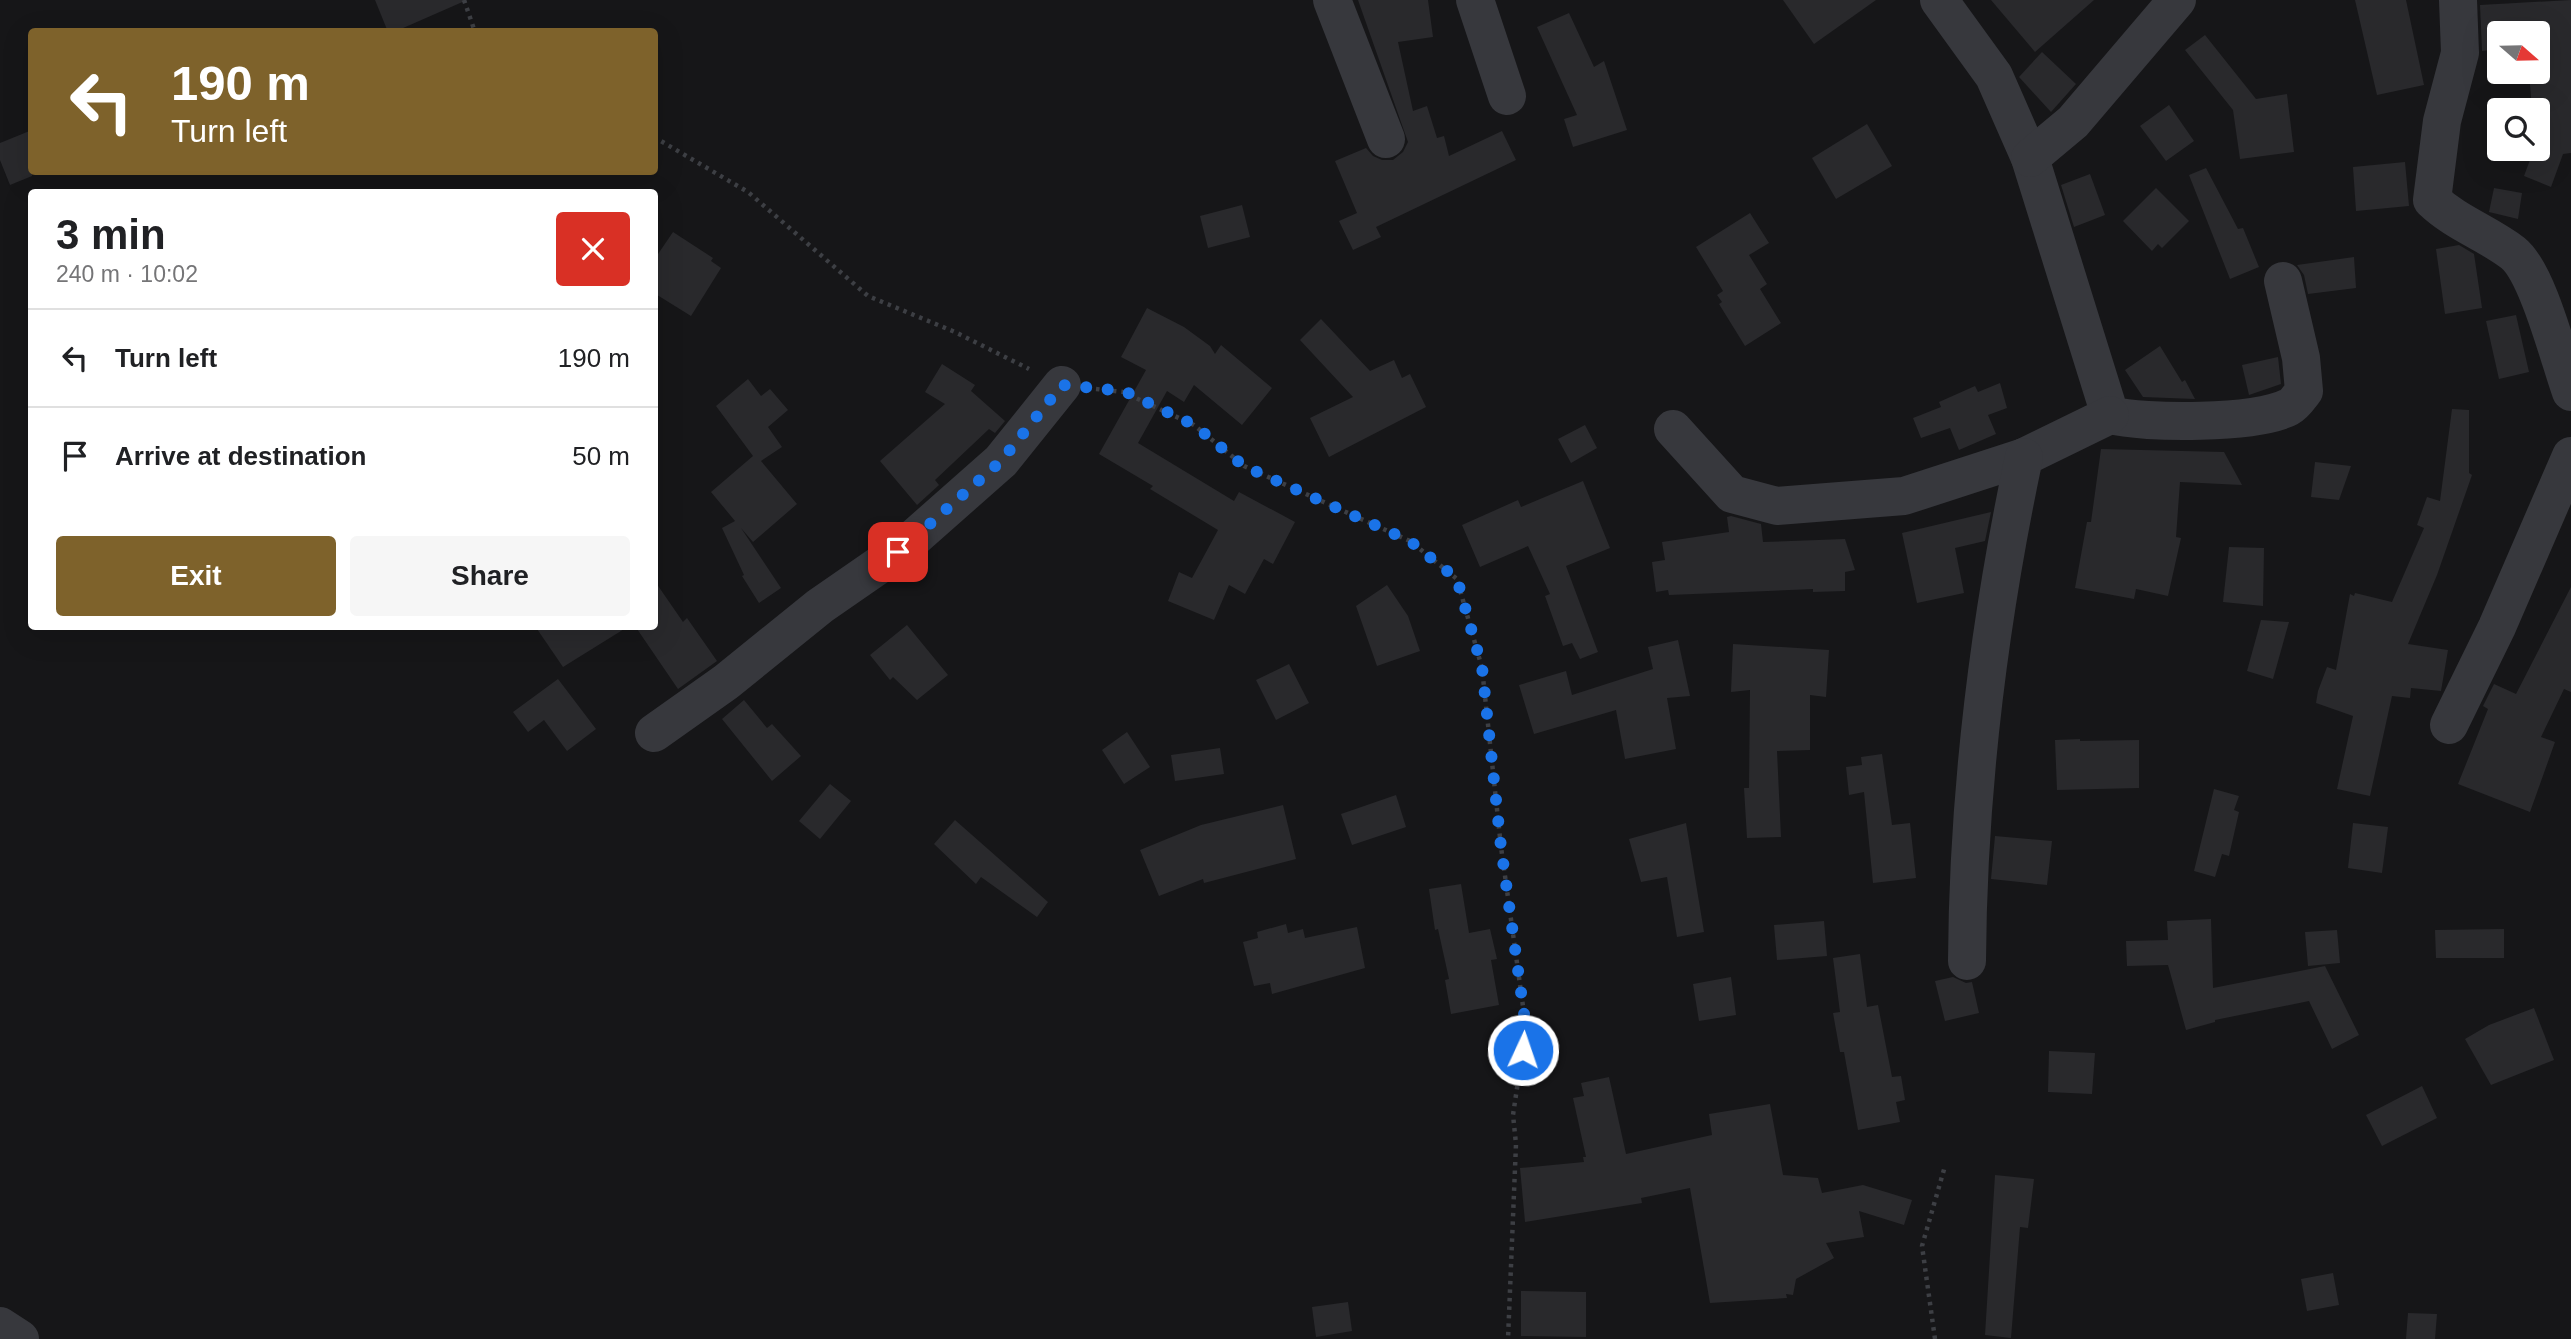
<!DOCTYPE html>
<html lang="en">
<head>
<meta charset="utf-8">
<style>
  :root { --surface:#fff; --page:#f6f6f6; --text:#202124; --muted:#757577; --line:#e0e0e0; --accent:#7e622b }
  body { margin:0; font-family:Helvetica,sans-serif; background:var(--page); color:var(--text); height:100vh; display:flex; flex-direction:column; font-size:26px; white-space:nowrap }
  * { box-sizing:border-box; margin:0 }
  p { font-size:23px; color:var(--muted) }
  .icon { flex:none; width:38px; height:38px; fill:none; stroke:currentColor; stroke-width:2; stroke-linecap:round; stroke-linejoin:round }
  .map { position:relative; flex:1; overflow:hidden }
  .drawer { position:absolute; left:28px; top:189px; width:630px; height:441px; display:flex; flex-direction:column; background:var(--surface); border-radius:7px; box-shadow:0 7px 28px #0002 }
  .drawer>* { flex:none }
  .top-card { position:absolute; left:28px; top:28px; width:630px; height:147px; border-radius:7px; box-shadow:0 7px 28px #0002; background:#7e622b; color:#fff; overflow:hidden }
  .needle { width:46px; rotate:110deg }
  .buttons { position:absolute; left:2487px; top:21px; display:grid; gap:14px }
  .buttons a { display:grid; place-items:center; width:63px; height:63px; border-radius:7px; background:var(--surface); box-shadow:0 7px 28px #0002; font-size:35px }
  .pin { position:absolute; display:grid; place-items:center; width:60px; height:60px; color:#fff; margin:-30px; border-radius:14px; box-shadow:0 4px 10px #0006 }
  .me { position:absolute; width:77px; margin:-38px; rotate:3deg; stroke-linejoin:round; filter:drop-shadow(0 0 5px #0008) }
  .turn { display:flex; align-items:center; gap:24px; height:147px; padding:0 28px; font-size:32px }
  .turn .icon { width:91px; height:91px; stroke-width:2.5 }
  .turn b { display:block; font-size:49px; line-height:60px }
  .round { display:grid; place-items:center; flex:none; width:74px; height:74px; border-radius:7px; background:var(--page) }
  .overview { display:flex; align-items:center; justify-content:space-between; height:119px; padding:0 28px }
  h1 { font-size:42px; font-weight:600; line-height:52px }
  .primary-button { display:flex; gap:14px; margin-top:auto; padding:14px 28px }
  .primary-button a { flex:1; height:80px; border-radius:7px; background:var(--accent); color:#fff; font-size:28px; font-weight:600; line-height:80px; text-align:center }
  .primary-button a+a { background:var(--page); color:var(--text) }
  ul { padding:0; list-style:none }
  li { display:flex; align-items:center; gap:21px; height:98px; padding:0 28px; border-top:2px solid var(--line) }
  li div { flex:1 }
  li b { display:block; font-size:26px }
  li em { font-style:normal }
  .map>svg:first-child { display:block }
  .building { fill:#29292c }
  .lines { fill:none; stroke-linecap:round; stroke-linejoin:round }
  .path { stroke:#3d3f44; stroke-width:4.5; stroke-dasharray:3.5 5; stroke-linecap:butt }
  .minor { stroke:#37383d; stroke-width:38 }
  .route { stroke:#1a73e8; stroke-width:12; stroke-dasharray:0 21.6 }
</style>
</head>
<body>
<div class="map">
<svg width="2571" height="1339" viewBox="0 0 2571 1339">
  <rect width="100%" height="100%" fill="#161618"/>
  <g class="building">
    <polygon points="375,0 467,0 394,32 388,32"/>
    <polygon points="1358,0 1428,0 1433,37 1398,42 1413,111 1427,106 1437,138 1444,136 1449,156 1502,131 1516,160 1376,227 1381,237 1353,250 1339,221 1357,213 1335,161 1366,148 1373,156 1382,160 1393,160 1403,152 1408,142"/>
    <polygon points="1783,0 1876,0 1814,44"/>
    <polygon points="1991,0 2094,0 2035,52"/>
    <polygon points="2355,0 2406,0 2424,85 2377,95"/>
    <polygon points="2571,0 2571,153 2563,154 2551,187 2524,176 2534,149 2538,149 2538,110 2532,110 2529,72 2538,72 2538,33 2499,33 2499,49 2482,51 2480,5"/>
    <polygon points="1569,13 1594,67 1604,61 1627,130 1573,147 1564,119 1577,115 1537,27"/>
    <polygon points="2205,35 2256,99 2287,94 2294,152 2240,159 2233,110 2185,50"/>
    <polygon points="2042,52 2076,84 2051,112 2019,77"/>
    <polygon points="2169,105 2194,141 2166,161 2140,126"/>
    <polygon points="1867,124 1892,166 1836,199 1812,158"/>
    <polygon points="32,130 32,176 10,185 0,160 0,143"/>
    <polygon points="2405,162 2409,206 2356,211 2353,167"/>
    <polygon points="2206,168 2238,229 2243,228 2259,267 2230,279 2189,175"/>
    <polygon points="2090,174 2105,215 2074,227 2061,185"/>
    <polygon points="2156,188 2189,221 2162,248 2158,244 2152,251 2123,221"/>
    <polygon points="2494,188 2522,193 2518,219 2489,212"/>
    <polygon points="1242,205 1250,237 1208,248 1200,216"/>
    <polygon points="1750,213 1769,243 1749,255 1767,284 1760,289 1781,323 1745,346 1719,304 1722,302 1717,295 1723,291 1696,247"/>
    <polygon points="673,232 713,258 711,261 721,268 691,316 654,293 654,260"/>
    <polygon points="2459,245 2474,254 2482,308 2445,314 2436,249"/>
    <polygon points="2354,257 2356,288 2308,294 2304,275 2297,265"/>
    <polygon points="1147,308 1184,327 1210,346 1215,354 1221,345 1272,388 1242,425 1194,385 1184,402 1167,391 1138,443 1234,501 1239,492 1295,522 1273,564 1264,559 1245,594 1229,585 1214,620 1168,601 1179,572 1192,578 1218,530 1150,489 1153,486 1099,454 1146,370 1121,357"/>
    <polygon points="2516,315 2529,372 2499,379 2486,321"/>
    <polygon points="1321,319 1370,371 1394,360 1402,378 1410,374 1426,407 1329,457 1310,418 1353,397 1300,340"/>
    <polygon points="2160,346 2182,382 2185,380 2195,399 2143,397 2125,370"/>
    <polygon points="2278,357 2281,384 2249,395 2242,365"/>
    <polygon points="942,364 975,385 971,391 1005,421 995,433 989,429 935,480 939,485 917,505 880,461 945,404 925,392"/>
    <polygon points="748,379 761,396 770,389 788,410 768,427 782,447 761,461 797,504 753,542 741,528 781,588 759,603 742,576 744,575 722,528 735,521 711,492 753,456 716,406"/>
    <polygon points="2000,383 2007,408 1988,415 1996,434 1959,450 1950,428 1921,438 1913,418 1941,407 1939,402 1975,386 1978,392"/>
    <polygon points="2452,409 2469,410 2469,473 2472,475 2437,575 2408,644 2448,650 2441,691 2411,688 2410,698 2392,696 2370,796 2337,789 2353,716 2316,703 2318,691 2327,667 2336,670 2350,594 2354,596 2355,593 2392,602 2424,528 2417,525 2427,497 2440,501"/>
    <polygon points="1585,425 1597,448 1571,463 1558,439"/>
    <polygon points="2101,449 2224,452 2242,485 2180,482 2176,537 2181,538 2168,596 2136,589 2134,599 2075,588 2087,522 2091,522"/>
    <polygon points="2315,462 2351,466 2339,500 2311,497"/>
    <polygon points="1583,481 1610,548 1566,566 1598,652 1580,659 1572,643 1563,646 1545,596 1550,594 1528,546 1480,567 1462,525 1518,500 1521,507"/>
    <polygon points="1991,512 1985,541 1955,548 1964,593 1917,603 1902,533"/>
    <polygon points="1731,516 1761,524 1763,542 1845,539 1855,570 1845,572 1845,591 1813,592 1813,589 1669,595 1668,590 1656,592 1652,562 1665,560 1662,542 1729,532 1727,517"/>
    <polygon points="2229,547 2264,548 2263,606 2223,602"/>
    <polygon points="654,580 683,622 687,618 717,661 678,689 635,626 654,626"/>
    <polygon points="1387,585 1408,616 1420,651 1377,666 1356,606"/>
    <polygon points="2571,587 2571,692 2564,689 2541,737 2555,742 2530,812 2458,784 2488,709 2483,706 2494,684 2516,694"/>
    <polygon points="2261,620 2289,622 2273,679 2247,671"/>
    <polygon points="907,625 948,675 917,700 893,677 890,680 870,655"/>
    <polygon points="535,626 629,626 563,667"/>
    <polygon points="1678,640 1690,696 1667,698 1676,749 1625,759 1616,710 1534,734 1519,685 1566,671 1572,695 1653,669 1648,647"/>
    <polygon points="1733,644 1829,650 1826,697 1810,695 1810,750 1777,751 1781,837 1747,838 1744,788 1749,788 1750,690 1731,692"/>
    <polygon points="1289,664 1309,703 1276,720 1256,680"/>
    <polygon points="558,679 596,729 567,751 544,720 528,732 513,712"/>
    <polygon points="744,700 767,728 772,724 801,756 772,781 722,719"/>
    <polygon points="1127,732 1150,767 1124,784 1102,750"/>
    <polygon points="2080,739 2080,741 2139,740 2139,788 2057,790 2055,740"/>
    <polygon points="1220,748 1224,774 1175,781 1171,755"/>
    <polygon points="1882,754 1892,825 1910,823 1916,878 1873,883 1864,792 1849,795 1846,767 1862,765 1861,757"/>
    <polygon points="830,784 851,801 820,839 799,821"/>
    <polygon points="2214,789 2239,796 2234,810 2239,812 2229,856 2222,854 2215,877 2194,871"/>
    <polygon points="1396,795 1406,827 1352,845 1341,814"/>
    <polygon points="1283,805 1296,859 1204,883 1203,879 1159,896 1140,850 1201,825"/>
    <polygon points="955,820 1048,902 1037,917 981,877 976,884 934,844"/>
    <polygon points="1686,823 1704,932 1677,937 1667,877 1641,882 1629,839"/>
    <polygon points="2353,823 2388,827 2382,873 2348,868"/>
    <polygon points="1995,836 2052,841 2047,885 1991,879"/>
    <polygon points="1461,884 1469,933 1490,929 1497,959 1491,960 1499,1005 1451,1014 1445,980 1449,979 1438,929 1435,930 1429,889"/>
    <polygon points="2211,919 2213,988 2325,966 2359,1035 2332,1049 2309,1001 2215,1020 2215,1022 2186,1030 2168,965 2127,966 2126,941 2168,940 2167,921"/>
    <polygon points="1824,921 1827,956 1777,960 1774,925"/>
    <polygon points="1286,924 1288,933 1303,929 1305,938 1357,927 1365,968 1272,994 1270,983 1254,986 1243,942 1258,938 1257,932"/>
    <polygon points="2504,929 2504,958 2436,958 2435,930"/>
    <polygon points="2337,930 2340,963 2308,966 2305,932"/>
    <polygon points="1860,954 1867,1007 1878,1005 1892,1077 1901,1076 1905,1100 1896,1102 1900,1122 1858,1130 1844,1052 1840,1052 1833,1013 1840,1012 1833,958"/>
    <polygon points="1731,977 1736,1015 1699,1021 1693,984"/>
    <polygon points="1953,977 1966,983 1972,982 1979,1013 1945,1021 1935,981"/>
    <polygon points="2534,1008 2554,1060 2491,1085 2465,1039 2489,1025"/>
    <polygon points="2049,1051 2095,1053 2092,1094 2048,1092"/>
    <polygon points="1609,1077 1626,1154 1712,1135 1709,1114 1770,1104 1783,1175 1818,1178 1822,1193 1863,1185 1912,1200 1904,1225 1859,1211 1864,1237 1826,1243 1834,1258 1796,1279 1793,1295 1786,1294 1787,1298 1710,1303 1690,1188 1641,1198 1642,1203 1525,1222 1520,1168 1584,1162 1583,1157 1586,1157 1573,1098 1584,1096 1581,1083"/>
    <polygon points="2422,1086 2437,1118 2382,1146 2366,1115"/>
    <polygon points="1995,1175 2034,1179 2028,1228 2020,1227 2011,1338 1985,1335"/>
    <polygon points="2333,1273 2339,1305 2307,1311 2301,1279"/>
    <polygon points="1521,1291 1586,1292 1586,1337 1521,1336"/>
    <polygon points="1348,1302 1352,1331 1316,1337 1312,1307"/>
    <polygon points="2408,1313 2437,1314 2435,1339 2406,1339"/>
  </g>
  <g class="lines">
    <g class="path">
      <polyline points="464,0 475,32"/>
      <polyline points="654,137 748,192 868,296 955,332 1029,369"/>
      <polyline points="1096,389 1123,392 1194,425 1244,466 1410,541 1457,579 1482,668 1501,847 1526,1028 1513,1115 1516,1144 1508,1339"/>
      <polyline points="1935,1339 1922,1246 1945,1166"/>
    </g>
    <g class="minor">
      <polyline points="1332,0 1386,139"/>
      <polyline points="1475,0 1507,96"/>
      <path d="M1939,0L1994,76L2030,158L2110,415C2144,424 2258,424 2289,407C2295,404 2300,396 2304,391L2301,358L2283,281"/>
      <path d="M2458,0L2460,53L2442,121L2432,200C2456,223 2487,233 2513,253C2538,273 2559,359 2571,392"/>
      <polyline points="2030,158 2073,122 2177,0"/>
      <polyline points="1673,429 1732,494 1777,506 1904,496 2024,457 2110,415"/>
      <polyline points="2449,725 2497,627 2571,456"/>
      <polyline points="654,733 726,682 820,606 898,552 1001,461 1062,385"/>
      <path d="M1967,961C1968,792 1989,622 2024,457"/>
      <polyline points="0,1326 20,1339"/>
    </g>
  </g>
  <g class="lines">
    <polyline class="route" points="898,552 1001,461 1062,385 1124,391 1194,425 1244,466 1410,541 1457,579 1482,667 1501,847 1526,1028 1523,1050"/>
  </g>
</svg>
<div class="buttons">
<a><svg class="needle" viewBox="-14 -14 28 28"><path d="M0-13l5 13h-10z" fill="#e53935"/><path d="M0 13l5-13h-10z" fill="#757577"/></svg></a>
<a><svg class="icon" aria-label="search" viewBox="0 0 24 24"><circle cx="10" cy="10" r="6"/><path d="M15 15l6 6"/></svg></a>
</div>
<div class="pin" style="left:898px;top:552px;background:#d93025"><svg class="icon" aria-label="arrive" viewBox="0 0 24 24"><path d="M6 21V4h12l-3 4 3 4H6"/></svg></div>
<svg class="me" style="left:1523px;top:1050px" viewBox="-20 -20 40 40"><circle r="17" fill="#1a73e8" stroke="#fff" stroke-width="3"/><path d="M0-11L8 9 0 5-8 9z" fill="#fff"/></svg>
<div class="top-card">
<div class="turn"><svg class="icon" aria-label="left" viewBox="0 0 24 24"><path d="M17 20v-9H6M10 6l-5 5 5 5"/></svg><div><b>190 m</b>Turn left</div></div>
</div>
<section class="drawer">
<div class="overview"><div><h1>3 min</h1><p>240 m · 10:02</p></div><a class="round" style="background:#d93025;color:#fff"><svg class="icon" aria-label="close" viewBox="0 0 24 24"><path d="M6 6l12 12M18 6L6 18"/></svg></a></div>
<ul>
<li><svg class="icon" aria-label="left" viewBox="0 0 24 24"><path d="M17 20v-9H6M10 6l-5 5 5 5"/></svg><div><b>Turn left</b></div><em>190 m</em></li>
<li><svg class="icon" aria-label="arrive" viewBox="0 0 24 24"><path d="M6 21V4h12l-3 4 3 4H6"/></svg><div><b>Arrive at destination</b></div><em>50 m</em></li>
</ul>
<div class="primary-button"><a>Exit</a><a>Share</a></div>
</section>
</div>
</body>
</html>
